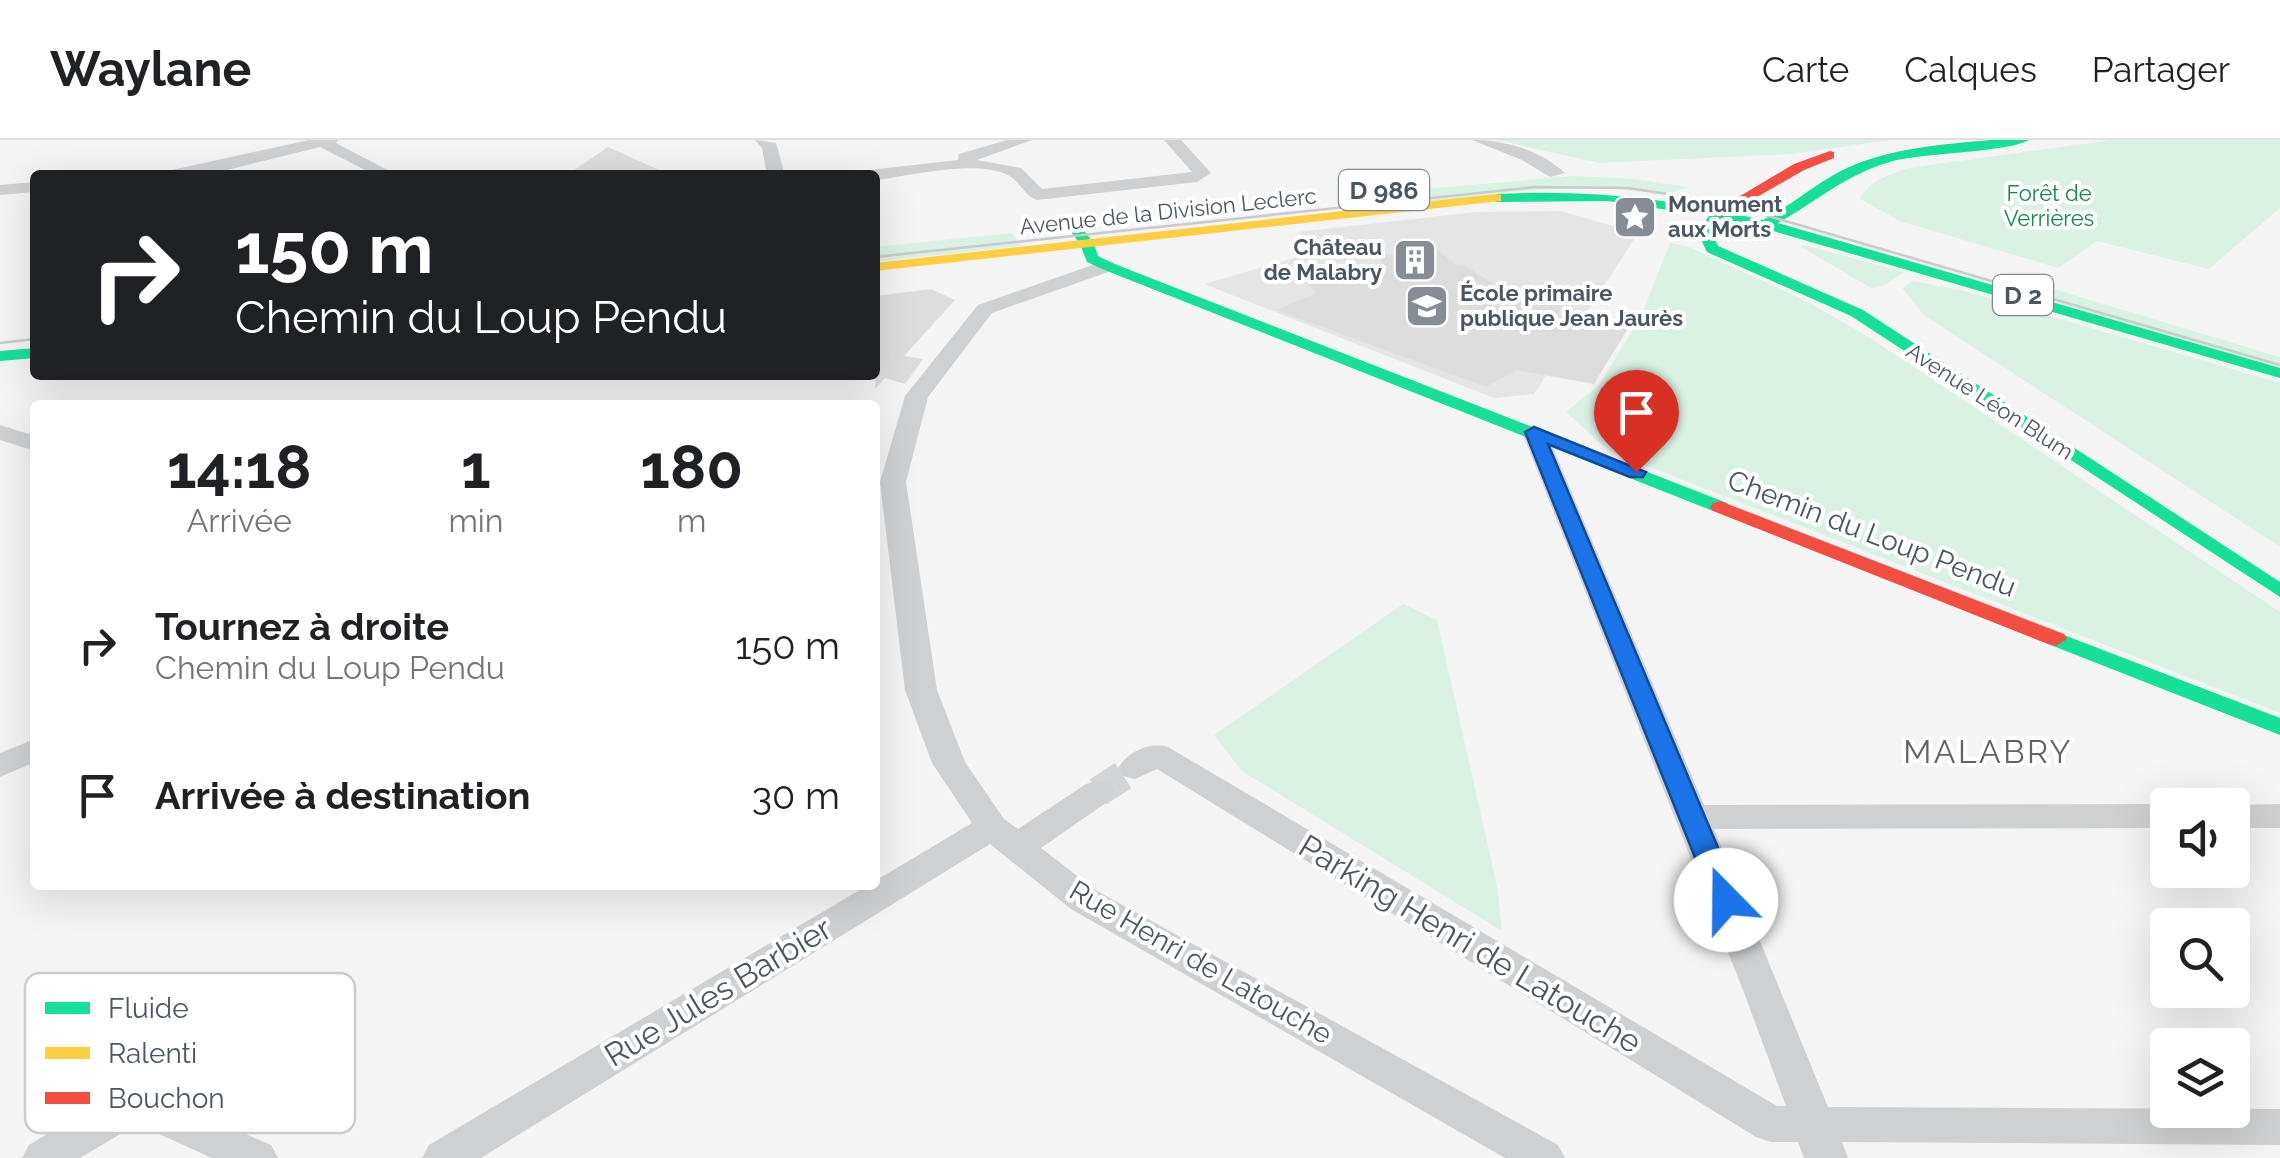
<!DOCTYPE html>
<html lang="fr">
<head>
<meta charset="utf-8">
<style>
  :root { --surface:#fff; --page:#f6f6f6; --text:#202124; --muted:#757577; --line:#e0e0e0 }
  body { margin:0; font-family:Raleway,sans-serif; background:var(--page); color:var(--text); height:100vh; display:flex; flex-direction:column; font-size:38px; white-space:nowrap }
  * { box-sizing:border-box; margin:0 }
  p { font-size:32px; color:var(--muted) }
  .icon { flex:none; width:55px; height:55px; fill:none; stroke:currentColor; stroke-width:2; stroke-linecap:round; stroke-linejoin:round }
  .map { position:relative; flex:1; overflow:hidden }
  .details { position:absolute; left:30px; top:260px; width:850px; height:490px; display:flex; flex-direction:column; background:var(--surface); border-radius:10px; box-shadow:0 10px 40px #0002 }
  .details>* { flex:none }
  .guide { position:absolute; left:30px; top:30px; width:850px; height:210px; border-radius:10px; box-shadow:0 10px 40px #0002; background:#202124; color:#fff; overflow:hidden }
  .controls { position:absolute; left:2150px; top:648px; display:grid; gap:20px }
  .controls a { display:grid; place-items:center; width:100px; height:100px; border-radius:10px; background:var(--surface); box-shadow:0 10px 40px #0002; font-size:50px }
  .pin { position:absolute; display:grid; place-items:center; width:85px; height:85px; color:#fff; margin:-102px -42px; border-radius:50% 50% 50% 0; rotate:-45deg; box-shadow:0 0 10px #0007 }
  .pin .icon { rotate:45deg }
  .me { position:absolute; width:110px; margin:-55px; rotate:338deg; stroke-linejoin:round; filter:drop-shadow(0 0 8px #0008) }
  .turn { display:flex; align-items:center; gap:35px; height:210px; padding:0 40px; font-size:45px }
  .turn .icon { width:130px; height:130px; stroke-width:2.5 }
  .turn b { display:block; font-size:70px; line-height:85px }
  .eta { display:flex; justify-content:space-evenly; align-items:center; height:170px; text-align:center }
  .eta b { font-size:60px; font-weight:700; line-height:70px }
  ul { padding:0; list-style:none }
  li { display:flex; align-items:center; gap:30px; height:150px; padding:0 40px }
  li div { flex:1 }
  li b { display:block; font-size:38px }
  li em { font-style:normal }
  header { display:flex; align-items:center; gap:60px; box-sizing:border-box; height:140px; padding:0 50px; background:var(--surface); border-bottom:2px solid var(--line) }
  header strong { font-size:48px }
  nav { display:flex; gap:55px; margin-inline-start:auto; font-size:35px }
  .map>svg:first-child { display:block }
  .education { fill:#e6e5e6 }
  .green { fill:#d9f2e3 }
  .building { fill:#ddddde }
  .lines { fill:none; stroke-linecap:round; stroke-linejoin:round }
  .street-tunnel { stroke:#d2d4d7; stroke-width:30; stroke-dasharray:30 15; stroke-linecap:butt }
  .street { fill:#ced0d2; fill-rule:evenodd }
  .fast { fill:#16e098; fill-rule:evenodd }
  .slow { fill:#ffcf43; fill-rule:evenodd }
  .jam { fill:#f24e42; fill-rule:evenodd }
  .tram { stroke:#c9cacc; stroke-width:2.5 }
  .route { fill:#1a73e8; stroke:#114b97; stroke-width:2.5 }
  .labels { text-anchor:middle; stroke-width:8; stroke-linejoin:round; paint-order:stroke }
  .far-park-label { font-size:22px; fill:#17864f; stroke:#fff }
  .far-poi-label { font-size:22px; font-weight:bold; fill:#4a5661; stroke:#fff; text-anchor:start }
  .far-street-label { font-size:22px; fill:#4a5661; stroke:#fff }
  .shield { fill:#fff; stroke:#808990; stroke-width:2.5 }
  .shield-label { font-size:25px; font-weight:bold; fill:#4a5661 }
  .street-label { font-size:28px; fill:#4a5661; stroke:#fff }
  .quarter-label { font-size:32px; letter-spacing:2.5px; fill:#5f6368; stroke:#fff }
  .near-street-label { font-size:32px; fill:#4a5661; stroke:#fff }
  .key { fill:#fff; stroke:#c9ccd0; stroke-width:2.5 }
  .key-label { font-size:28px; fill:#4a5661 }
</style>
</head>
<body>
<header>
<strong>Waylane</strong>
<nav><a>Carte</a><a>Calques</a><a>Partager</a></nav>
</header>
<div class="map">
<svg width="2280" height="1018" viewBox="0 0 2280 1018">
  <rect width="100%" height="100%" fill="#f4f4f4"/>
  <polygon class="education" points="1560,71 1638,93 1534,254 1494,258 1204,144 1315,112 1298,92 1477,72"/>
  <g class="green">
    <polygon points="1497,0 1891,0 1790,14 1599,23"/>
    <path d="M2113,0H2280V68L2209,129L2097,101L2058,128L1900,81L1860,59C1869,40 1890,35 1908,28Z"/>
    <path d="M1574,36L1635,39L1688,47C1664,59 1640,50 1613,49C1529,44 1443,62 1359,72L1342,56Z"/>
    <polygon points="1012,93 1021,106 875,122 875,107"/>
    <polygon points="1670,103 1689,107 1808,162 1870,198 2280,472 2280,573 1609,311 1566,272 1598,246 1640,179"/>
    <polygon points="1804,105 1904,132 1882,146 1871,148 1801,107"/>
    <polygon points="1913,141 1964,151 2280,243 2280,407 1924,175 1902,148"/>
    <polygon points="2040,145 2280,217 2280,230 2025,153"/>
    <polygon points="1403,464 1437,480 1497,746 1502,791 1242,631 1214,595"/>
  </g>
  <g class="building">
    <polygon points="608,7 670,35 567,35"/>
    <polygon points="1437,109 1457,126 1464,125 1494,144 1522,157 1561,165 1558,176 1593,174 1630,185 1594,244 1516,230 1486,247 1276,170 1317,153 1307,144 1380,135 1370,125 1384,124 1377,116"/>
    <polygon points="931,149 955,160 904,216 923,219 905,244 885,238 875,249 875,156"/>
  </g>
  <g class="lines">
    <polyline class="street-tunnel" points="1098,652 1135,628"/>
    <g class="street">
      <polygon points="309,0 338,0 336,3 397,35 375,35 320,7 207,35 163,35 172,30"/>
      <polygon points="755,0 776,3 785,35 767,35 762,8"/>
      <path d="M1007,0H1032L977,20L1021,28L1042,49L1192,32L1164,0H1181L1211,33L1197,42L1037,60C1024,56 1020,41 1008,35C975,19 911,36 875,40V35H861L870,30L958,20L959,14Z"/>
      <path d="M1472,0C1505,0 1540,10 1565,33L1550,37L1522,20Z"/>
      <polygon points="35,42 35,52 0,55 0,45"/>
      <polygon points="1107,120 1114,122 1114,130 992,173 928,257 906,342 937,550 965,622 1004,679 1018,689 1086,644 1098,641 1110,644 1115,652 1110,660 1041,708 1097,751 1558,1005 1565,1018 1505,1018 1071,769 990,704 481,1018 422,1018 429,1005 868,745 875,745 875,741 972,683 932,623 905,550 880,342 905,256 978,165"/>
      <polygon points="0,285 35,296 35,311 0,300"/>
      <path d="M1534,285L1546,292L1704,665L2168,664L2170,665L2168,688L1714,689L1828,967L2280,969V1005L1842,1002L1848,1018H1804L1798,1002H1771L1756,997L1157,629L1135,639L1123,636L1118,628C1129,611 1149,602 1168,607L1777,966H1786L1743,850L1522,292Z"/>
      <polygon points="35,599 35,622 0,637 0,613"/>
      <polygon points="2280,664 2280,688 2232,688 2230,665"/>
      <polygon points="140,949 271,1005 278,1018 212,1018 137,984 80,1018 22,1018 29,1005 108,957"/>
    </g>
    <g class="fast">
      <path d="M1990,0H2029C2008,12 1925,13 1893,21C1848,33 1817,61 1778,83L2280,228V238L1766,89L1721,78L1712,93L1718,106L1863,170L2280,442V457L1851,176L1707,112L1698,93L1709,76L1607,61L1496,62L1489,58L1496,54C1588,49 1674,59 1763,80C1789,67 1811,47 1837,33C1884,8 1939,5 1990,0Z"/>
      <polygon points="1065,78 1075,78 1094,104 1098,116 1112,123 1727,363 1730,367 1727,371 1713,371 1102,129 1087,122 1080,104 1063,81"/>
      <polygon points="35,208 35,218 0,221 0,211"/>
      <polygon points="2056,492 2280,578 2280,595 2048,504 2045,499"/>
    </g>
    <polygon class="slow" points="1496,54 1501,55 1501,61 875,131 875,123"/>
    <g class="jam">
      <polygon points="1830,11 1834,12 1834,18 1804,30 1722,77 1710,74 1794,24"/>
      <polygon points="1720,361 2064,494 2067,499 2056,506 2048,504 1713,371 1710,367 1713,363"/>
    </g>
    <g class="tram">
      <polyline points="875,117 1535,47 1628,48 1720,62 2280,225"/>
      <polyline points="0,203 35,199"/>
    </g>
  </g>
  <polygon class="route" points="1534,287 1646,332 1643,337 1630,337 1548,304 1740,760 1736,768 1716,768 1712,760 1525,292"/>
  <defs>
    <g id="sight-square" transform="scale(2.25)"><rect x="-9" y="-9" width="18" height="18" rx="4" fill="#868d94" stroke="#fff"/><path d="M0-6L1.8-2.2L6-1.7L2.9 1.2L3.7 5.4L0 3.3L-3.7 5.4L-2.9 1.2L-6-1.7L-1.8-2.2Z" fill="#fff"/></g>
    <g id="building-square" transform="scale(2.25)"><rect x="-9" y="-9" width="18" height="18" rx="4" fill="#868d94" stroke="#fff"/><path d="M-4-6H4V6H1V3H-1V6H-4ZM-2.5-4.3h1.7v1.8h-1.7ZM.8-4.3h1.7v1.8H.8ZM-2.5-1h1.7V.8h-1.7ZM.8-1h1.7V.8H.8Z" fill="#fff"/></g>
    <g id="school-square" transform="scale(2.25)"><rect x="-9" y="-9" width="18" height="18" rx="4" fill="#868d94" stroke="#fff"/><path d="M0-5L7-2L0 1L-7-2ZM-4 1L0 2.5L4 1V4Q0 6-4 4Z" fill="#fff"/></g>
  </defs>
  <g fill-rule="evenodd">
    <use href="#sight-square" x="1635" y="77"/>
    <use href="#building-square" x="1415" y="120"/>
    <use href="#school-square" x="1427" y="166"/>
  </g>
  <g class="labels">
    <g class="far-park-label">
      <text x="2049" y="61">Forêt de<tspan x="2049" dy="25">Verrières</tspan></text>
    </g>
    <g class="far-poi-label">
      <text x="1668" y="72">Monument<tspan x="1668" dy="25">aux Morts</tspan></text>
      <text x="1382" y="115" text-anchor="end">Château<tspan x="1382" dy="25">de Malabry</tspan></text>
      <text x="1460" y="161">École primaire<tspan x="1460" dy="25">publique Jean Jaurès</tspan></text>
    </g>
    <g class="far-street-label">
      <text transform="translate(1168 71) rotate(-6)" y="8">Avenue de la Division Leclerc</text>
      <text transform="translate(1990 261) rotate(33)" y="8">Avenue Léon Blum</text>
    </g>
    <g class="shield">
      <rect x="1339" y="30" width="90" height="40" rx="8"/>
      <rect x="1993" y="135" width="60" height="40" rx="8"/>
    </g>
    <g class="shield-label">
      <text x="1384" y="59">D 986</text>
      <text x="2023" y="164">D 2</text>
    </g>
    <g class="street-label">
      <text transform="translate(1872 393) rotate(21)" y="10">Chemin du Loup Pendu</text>
      <text transform="translate(1201 822) rotate(30)" y="10">Rue Henri de Latouche</text>
    </g>
    <g class="quarter-label">
      <text x="1988" y="623">MALABRY</text>
    </g>
    <g class="near-street-label">
      <text transform="translate(1470 804) rotate(31)" y="11">Parking Henri de Latouche</text>
      <text transform="translate(718 852) rotate(-31)" y="11">Rue Jules Barbier</text>
    </g>
  </g>
  <rect x="25" y="833" width="330" height="160" rx="15" class="key"/>
  <rect x="45" y="862" width="45" height="12" fill="#16e098"/>
  <rect x="45" y="907" width="45" height="12" fill="#ffcf43"/>
  <rect x="45" y="952" width="45" height="12" fill="#f24e42"/>
  <g class="key-label">
    <text x="108" y="878">Fluide</text>
    <text x="108" y="923">Ralenti</text>
    <text x="108" y="968">Bouchon</text>
  </g>
</svg>
<div class="controls">
<a><svg class="icon" aria-label="sound" viewBox="0 0 24 24"><path d="M4 9h4l5-4v14l-5-4H4zM17 9q2 3 0 6"/></svg></a>
<a><svg class="icon" aria-label="search" viewBox="0 0 24 24"><circle cx="10" cy="10" r="6"/><path d="M15 15l6 6"/></svg></a>
<a><svg class="icon" aria-label="layers" viewBox="0 0 24 24"><path d="M12 4l9 5-9 5-9-5zM3 14l9 5 9-5"/></svg></a>
</div>
<div class="pin" style="left:1636px;top:332px;background:#d93025"><svg class="icon" aria-label="arrive" viewBox="0 0 24 24"><path d="M6 21V4h12l-3 4 3 4H6"/></svg></div>
<svg class="me" style="left:1726px;top:760px" viewBox="-20 -20 40 40"><circle r="19" fill="#fff"/><path d="M0-13L10 11 0 6-10 11z" fill="#1a73e8"/></svg>
<div class="guide">
<div class="turn"><svg class="icon" aria-label="right" viewBox="0 0 24 24"><path d="M7 20v-9h11M14 6l5 5-5 5"/></svg><div><b>150 m</b>Chemin du Loup Pendu</div></div>
</div>
<section class="details">
<div class="eta">
<div><b>14:18</b><p>Arrivée</p></div>
<div><b>1</b><p>min</p></div>
<div><b>180</b><p>m</p></div>
</div>
<ul>
<li><svg class="icon" aria-label="right" viewBox="0 0 24 24"><path d="M7 20v-9h11M14 6l5 5-5 5"/></svg><div><b>Tournez à droite</b><p>Chemin du Loup Pendu</p></div><em>150 m</em></li>
<li><svg class="icon" aria-label="arrive" viewBox="0 0 24 24"><path d="M6 21V4h12l-3 4 3 4H6"/></svg><div><b>Arrivée à destination</b></div><em>30 m</em></li>
</ul>
</section>
</div>
</body>
</html>
